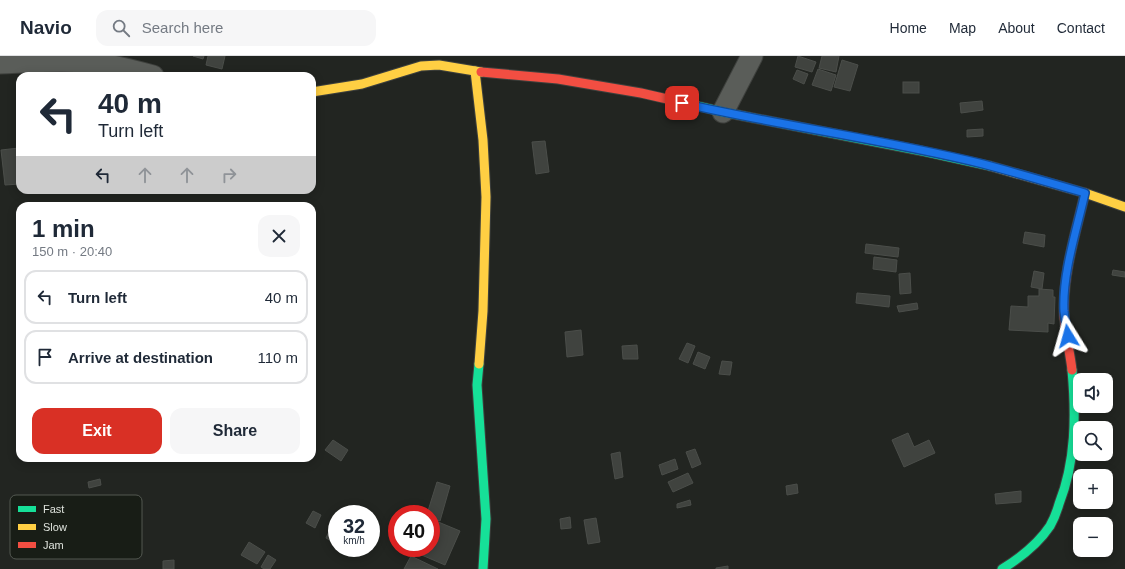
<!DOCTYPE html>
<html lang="en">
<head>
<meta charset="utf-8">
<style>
  :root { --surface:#fff; --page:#f6f6f7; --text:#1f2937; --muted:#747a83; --line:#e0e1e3; --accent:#d93025 }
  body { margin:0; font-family:Helvetica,sans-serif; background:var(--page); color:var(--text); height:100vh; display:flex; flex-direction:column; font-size:15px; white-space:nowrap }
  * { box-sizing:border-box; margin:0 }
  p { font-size:13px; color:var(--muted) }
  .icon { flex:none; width:22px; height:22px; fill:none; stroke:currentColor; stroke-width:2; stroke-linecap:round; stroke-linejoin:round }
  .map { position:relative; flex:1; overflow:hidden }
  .drawer { position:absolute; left:16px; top:146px; width:300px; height:260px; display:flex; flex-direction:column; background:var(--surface); border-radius:12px; box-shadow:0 2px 10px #0003 }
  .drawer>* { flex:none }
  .guide { position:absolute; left:16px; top:16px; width:300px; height:122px; border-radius:12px; box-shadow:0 2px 10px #0003; background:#fff; color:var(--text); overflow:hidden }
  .controls { position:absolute; left:1073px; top:317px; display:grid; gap:8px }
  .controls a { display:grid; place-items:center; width:40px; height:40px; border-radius:8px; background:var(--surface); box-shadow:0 2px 10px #0003; font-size:20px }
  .speed { position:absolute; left:328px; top:449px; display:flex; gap:8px; font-size:20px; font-weight:700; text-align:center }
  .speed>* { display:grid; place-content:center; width:52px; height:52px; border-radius:50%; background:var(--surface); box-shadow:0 2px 10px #0003; line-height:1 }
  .speed small { font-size:10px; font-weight:400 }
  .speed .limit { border:6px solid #d22; background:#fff; color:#111 }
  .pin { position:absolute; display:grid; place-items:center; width:34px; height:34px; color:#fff; margin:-17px; border-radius:8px; box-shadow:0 2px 6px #0006 }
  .me { position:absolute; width:44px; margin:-22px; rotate:352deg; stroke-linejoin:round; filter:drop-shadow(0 0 3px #0008) }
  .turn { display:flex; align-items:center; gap:14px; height:84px; padding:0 16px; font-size:18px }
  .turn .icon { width:52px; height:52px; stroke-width:2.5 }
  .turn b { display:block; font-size:28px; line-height:34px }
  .lanes { display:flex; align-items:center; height:38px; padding:0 16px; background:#0003; justify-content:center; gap:20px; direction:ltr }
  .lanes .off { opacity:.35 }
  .round { display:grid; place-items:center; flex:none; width:42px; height:42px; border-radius:12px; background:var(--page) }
  .head { display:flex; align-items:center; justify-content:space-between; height:68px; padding:0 16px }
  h1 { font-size:24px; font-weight:600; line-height:30px }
  .cta { display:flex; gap:8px; margin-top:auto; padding:8px 16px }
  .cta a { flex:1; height:46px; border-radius:12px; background:var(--accent); color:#fff; font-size:16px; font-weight:600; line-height:46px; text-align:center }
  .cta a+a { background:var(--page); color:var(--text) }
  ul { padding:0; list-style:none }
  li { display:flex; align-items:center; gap:12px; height:54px; margin:0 8px 6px; padding:0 8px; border:2px solid var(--line); border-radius:12px }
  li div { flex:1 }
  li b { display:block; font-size:15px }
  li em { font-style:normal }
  header { display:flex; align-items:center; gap:24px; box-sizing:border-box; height:56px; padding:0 20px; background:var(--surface); border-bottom:1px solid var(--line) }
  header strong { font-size:19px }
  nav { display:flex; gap:22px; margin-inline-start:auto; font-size:14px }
  .search { width:280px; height:36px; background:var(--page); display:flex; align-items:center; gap:10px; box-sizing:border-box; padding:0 14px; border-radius:12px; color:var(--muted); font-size:15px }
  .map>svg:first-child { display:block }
  .building { fill:#40433f; stroke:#4b4e4a }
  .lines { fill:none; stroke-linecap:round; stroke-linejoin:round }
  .street-casing { stroke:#3e403d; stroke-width:23 }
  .fast-casing { stroke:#3e403d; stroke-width:11 }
  .slow-casing { stroke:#3e403d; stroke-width:11 }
  .jam-casing { stroke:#3e403d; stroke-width:11 }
  .street { stroke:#5a5d59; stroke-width:21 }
  .fast { stroke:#16e098; stroke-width:9 }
  .slow { stroke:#ffcf43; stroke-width:9 }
  .jam { stroke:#f24e42; stroke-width:9 }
  .route-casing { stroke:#114b97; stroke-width:10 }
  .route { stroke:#1a73e8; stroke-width:7 }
  .key { fill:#181d16; stroke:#535851; stroke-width:1 }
  .key-label { font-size:11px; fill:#dee2dc }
</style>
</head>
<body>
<header>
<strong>Navio</strong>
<div class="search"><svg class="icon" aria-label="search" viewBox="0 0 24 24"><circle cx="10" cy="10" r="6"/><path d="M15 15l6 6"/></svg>Search here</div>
<nav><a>Home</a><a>Map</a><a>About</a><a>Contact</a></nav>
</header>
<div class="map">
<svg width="1125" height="513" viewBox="0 0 1125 513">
  <rect width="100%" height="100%" fill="#222521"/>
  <g class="building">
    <polygon points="193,0 204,0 203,3"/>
    <polygon points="208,0 225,0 222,13 206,9"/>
    <polygon points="798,0 816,6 812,16 795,11"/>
    <polygon points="822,0 839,0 836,16 819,12"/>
    <polygon points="842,4 858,9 850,35 834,31"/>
    <polygon points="818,13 836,19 831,35 812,29"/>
    <polygon points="797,14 808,18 804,28 793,23"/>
    <rect x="903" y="26" width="16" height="11"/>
    <polygon points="982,45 983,54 961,57 960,47"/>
    <polygon points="983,73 983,80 967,81 967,74"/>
    <polygon points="545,85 549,116 536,118 532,86"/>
    <polygon points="19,92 20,128 5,129 1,94"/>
    <polygon points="1025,176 1045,179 1044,191 1023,187"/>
    <polygon points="866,188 899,192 898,201 865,197"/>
    <polygon points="874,201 897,204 896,216 873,213"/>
    <polygon points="1113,214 1125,216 1125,221 1112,219"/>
    <polygon points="1034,215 1044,217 1042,233 1031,231"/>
    <polygon points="910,217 911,237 900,238 899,218"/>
    <polygon points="1039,233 1053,234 1053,241 1055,241 1054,268 1048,267 1048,276 1009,274 1011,250 1028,251 1028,240 1039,240"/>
    <polygon points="857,237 890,240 889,251 856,247"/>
    <polygon points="917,247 918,253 899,256 897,250"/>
    <polygon points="581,274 583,299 567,301 565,276"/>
    <polygon points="687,287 695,290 688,307 679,303"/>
    <polygon points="637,289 638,303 623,303 622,290"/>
    <polygon points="698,296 710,301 705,313 693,308"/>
    <polygon points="722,305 732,306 730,319 719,318"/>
    <polygon points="908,377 914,391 929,384 935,397 904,411 892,384"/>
    <polygon points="333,384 348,394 341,405 325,394"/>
    <polygon points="695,393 701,408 692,412 686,396"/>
    <polygon points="620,396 623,421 615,423 611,398"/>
    <polygon points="675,403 678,413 662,419 659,409"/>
    <polygon points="688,417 693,427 673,436 668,426"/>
    <polygon points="100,423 101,429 89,432 88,426"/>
    <polygon points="437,426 450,430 440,465 431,462 431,458 427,458"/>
    <polygon points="797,428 798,437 787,439 786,430"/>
    <polygon points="1021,435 1021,446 996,448 995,438"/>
    <polygon points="690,444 691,449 677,452 677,448"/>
    <polygon points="313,455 321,459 315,472 306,467"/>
    <polygon points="570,461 571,472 561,473 560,463"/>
    <polygon points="596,462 600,486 588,488 584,464"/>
    <polygon points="431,463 460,475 445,509 410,494 411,492 431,492"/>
    <polygon points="331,471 337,474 337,478 333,486 326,482"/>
    <polygon points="249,486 265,496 257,508 241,499"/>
    <polygon points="268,499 276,504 270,513 264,513 261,511"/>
    <polygon points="411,500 438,513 404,513"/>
    <polygon points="174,504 174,513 163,513 163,505"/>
    <polygon points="728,510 728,513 716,513 716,512"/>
  </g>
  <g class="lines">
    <g class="street-casing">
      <g id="street">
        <path d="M0,7C29,6 58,4 87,6C109,8 131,14 153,20"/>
        <polyline points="723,56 752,0"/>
      </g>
    </g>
    <g class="fast-casing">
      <g id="fast">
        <polyline points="676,45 723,56 922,95 990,110"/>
        <polyline points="479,308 477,329 486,463 483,513"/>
        <path d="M1002,513C1020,502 1038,488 1050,470C1054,463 1057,455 1059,448C1076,405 1076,359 1072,314"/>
      </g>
    </g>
    <g class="slow-casing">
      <g id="slow">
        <polyline points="475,15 483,84 486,141 483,255 479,308"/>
        <polyline points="312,36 362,28 421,10 439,9 481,16"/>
        <polyline points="990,110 1085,137 1125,151"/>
      </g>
    </g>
    <g class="jam-casing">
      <g id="jam">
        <polyline points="481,16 558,23 641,37 676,45"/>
        <path d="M1072,314C1070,295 1064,275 1064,256C1063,216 1076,176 1085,137"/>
      </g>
    </g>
    <use href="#street" class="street"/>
    <use href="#fast" class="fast"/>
    <use href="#slow" class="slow"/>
    <use href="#jam" class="jam"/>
  </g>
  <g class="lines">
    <g class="route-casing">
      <path id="route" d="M682,47C781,70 883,83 983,108C1017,117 1051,127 1085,137C1077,173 1062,218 1064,255C1065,263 1066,272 1068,280"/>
    </g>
    <use href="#route" class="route"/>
  </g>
  <rect x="10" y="439" width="132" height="64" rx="6" class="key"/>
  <rect x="18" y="450" width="18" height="6" fill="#16e098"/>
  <rect x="18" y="468" width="18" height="6" fill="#ffcf43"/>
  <rect x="18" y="486" width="18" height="6" fill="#f24e42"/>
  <g class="key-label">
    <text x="43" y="457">Fast</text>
    <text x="43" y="475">Slow</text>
    <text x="43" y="493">Jam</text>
  </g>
</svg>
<div class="controls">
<a><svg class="icon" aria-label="sound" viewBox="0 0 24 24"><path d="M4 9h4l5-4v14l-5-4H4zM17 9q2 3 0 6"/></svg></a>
<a><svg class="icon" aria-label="search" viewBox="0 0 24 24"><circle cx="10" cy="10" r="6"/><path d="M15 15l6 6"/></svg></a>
<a>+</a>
<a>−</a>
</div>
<div class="speed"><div>32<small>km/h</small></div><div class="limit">40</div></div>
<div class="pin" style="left:682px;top:47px;background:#d93025"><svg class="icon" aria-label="arrive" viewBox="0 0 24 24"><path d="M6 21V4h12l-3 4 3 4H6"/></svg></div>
<svg class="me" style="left:1068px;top:280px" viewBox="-20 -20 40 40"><path d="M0-17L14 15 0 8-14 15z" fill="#1a73e8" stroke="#fff" stroke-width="4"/></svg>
<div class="guide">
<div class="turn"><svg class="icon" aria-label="left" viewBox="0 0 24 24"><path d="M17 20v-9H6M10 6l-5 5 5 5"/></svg><div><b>40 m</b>Turn left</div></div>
<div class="lanes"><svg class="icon" aria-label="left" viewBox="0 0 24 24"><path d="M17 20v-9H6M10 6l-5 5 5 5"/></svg><svg class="icon off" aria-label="ahead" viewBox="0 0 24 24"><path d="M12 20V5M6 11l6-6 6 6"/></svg><svg class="icon off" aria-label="ahead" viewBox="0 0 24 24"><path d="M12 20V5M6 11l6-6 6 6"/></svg><svg class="icon off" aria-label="right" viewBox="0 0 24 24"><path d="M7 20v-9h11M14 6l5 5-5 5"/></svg></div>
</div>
<section class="drawer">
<div class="head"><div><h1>1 min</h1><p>150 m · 20:40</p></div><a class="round"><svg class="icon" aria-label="close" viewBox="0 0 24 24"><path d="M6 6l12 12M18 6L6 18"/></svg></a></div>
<ul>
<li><svg class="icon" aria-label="left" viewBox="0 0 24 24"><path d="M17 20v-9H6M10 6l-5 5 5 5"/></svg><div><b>Turn left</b></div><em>40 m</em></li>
<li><svg class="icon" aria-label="arrive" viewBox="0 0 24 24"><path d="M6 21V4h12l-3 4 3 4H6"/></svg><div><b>Arrive at destination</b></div><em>110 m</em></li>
</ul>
<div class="cta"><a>Exit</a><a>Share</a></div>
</section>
</div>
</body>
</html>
